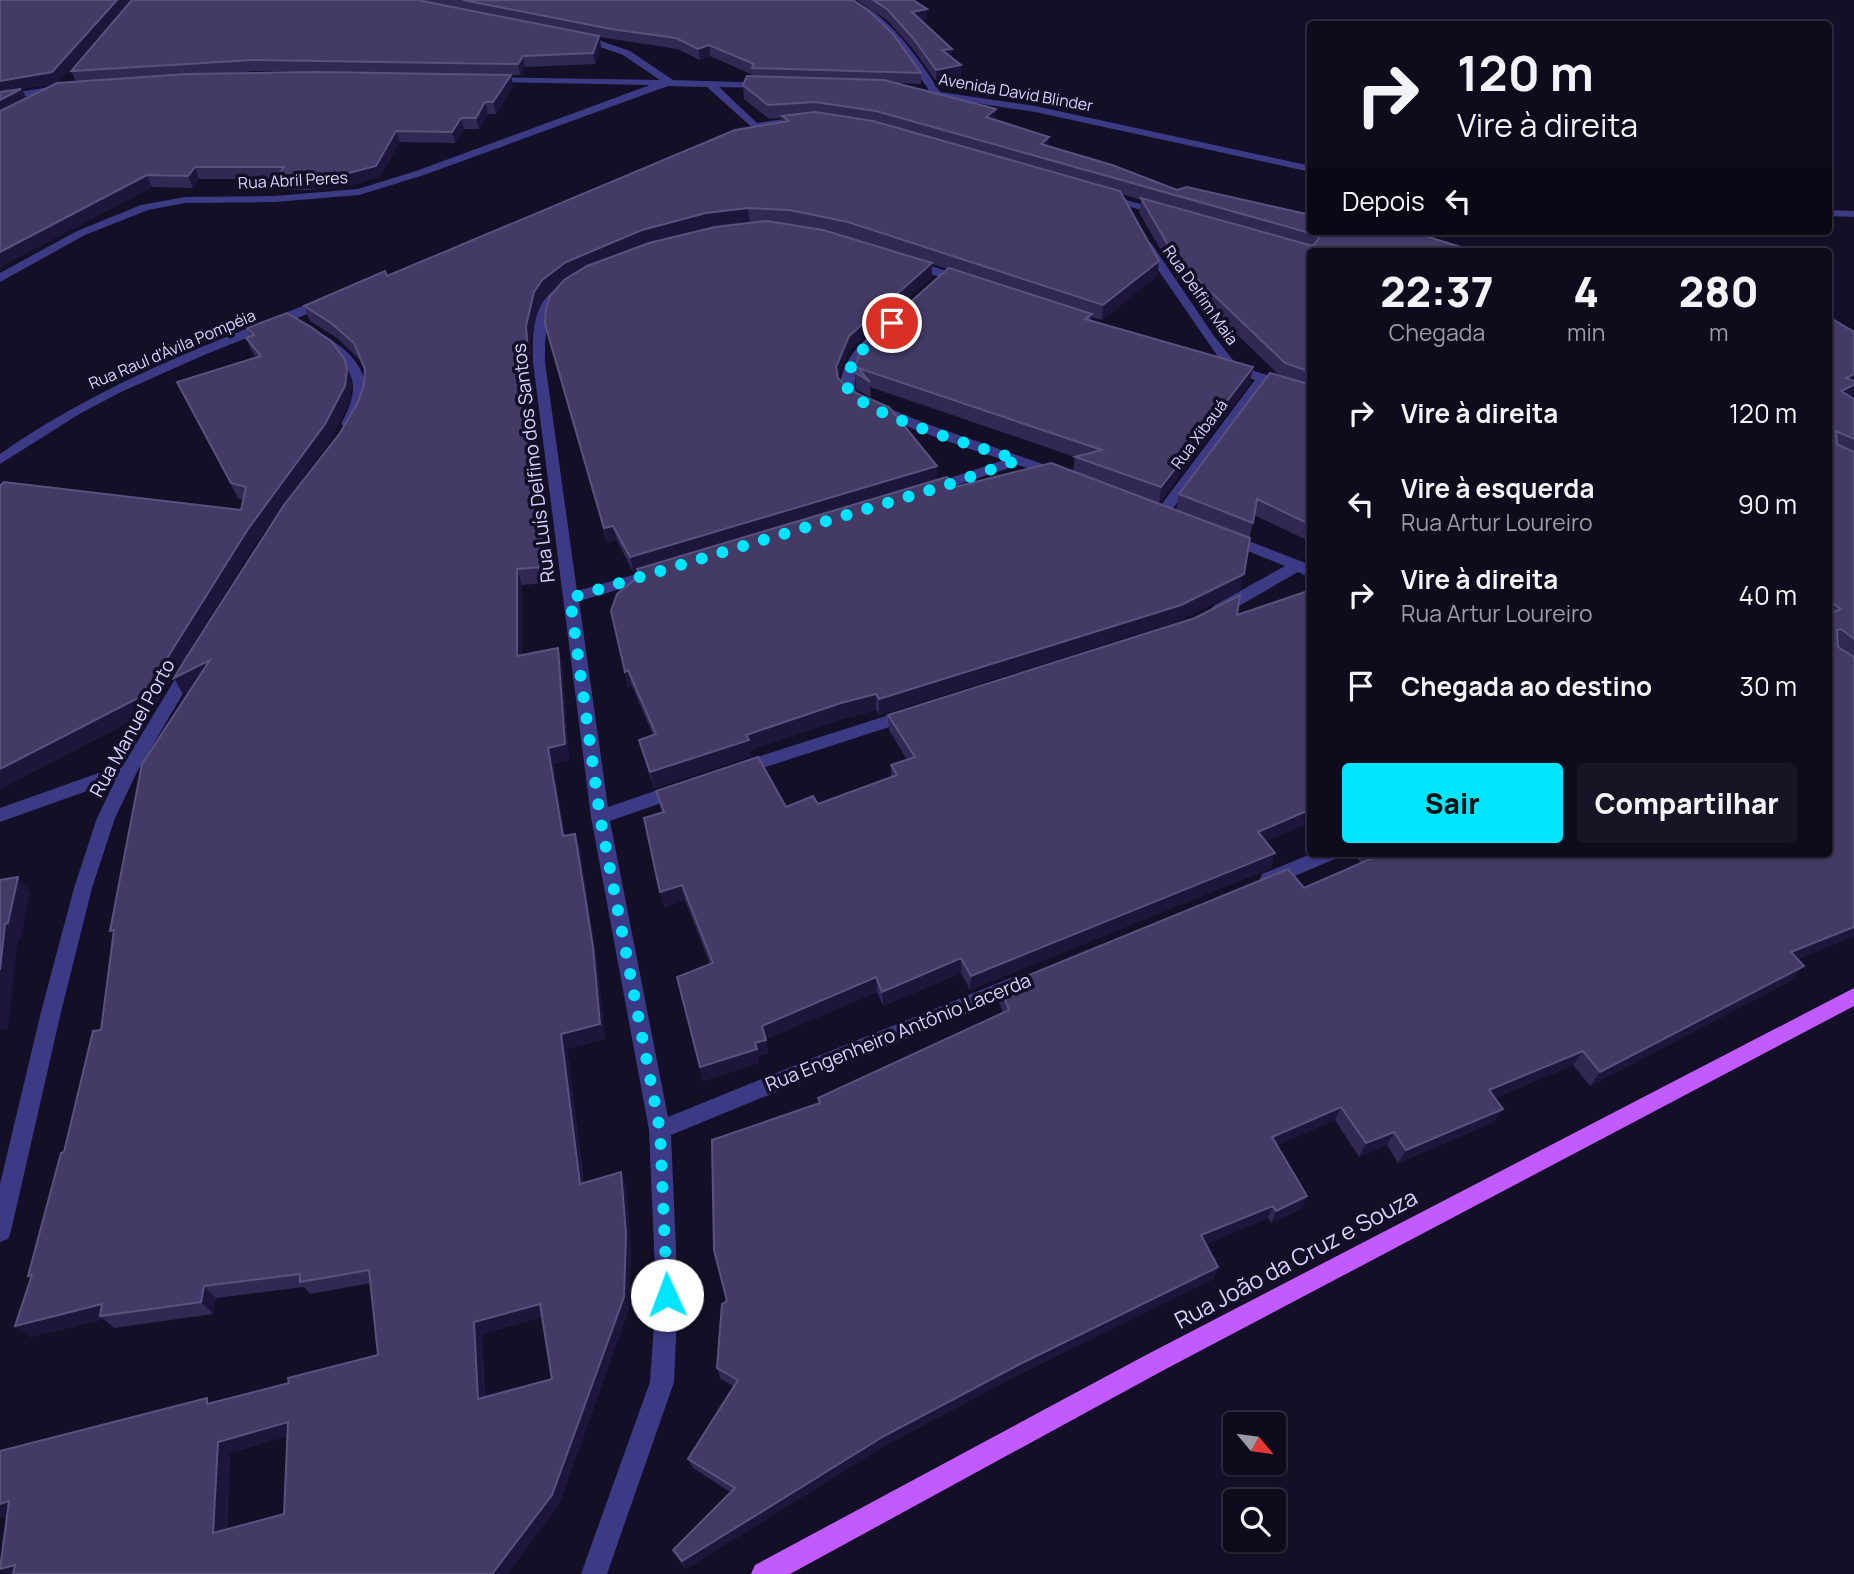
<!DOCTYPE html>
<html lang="pt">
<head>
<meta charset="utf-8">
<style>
  :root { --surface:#0e0b1c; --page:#171425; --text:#f1f3f6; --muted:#9b9ba3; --line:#2e2b3b; --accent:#00e5ff }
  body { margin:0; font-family:Manrope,sans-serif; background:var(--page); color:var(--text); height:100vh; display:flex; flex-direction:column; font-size:26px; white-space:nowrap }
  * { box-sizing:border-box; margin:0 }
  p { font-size:23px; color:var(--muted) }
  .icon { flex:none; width:38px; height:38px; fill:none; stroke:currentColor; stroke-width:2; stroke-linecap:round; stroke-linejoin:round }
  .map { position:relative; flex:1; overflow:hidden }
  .panel { position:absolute; left:1307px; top:248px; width:525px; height:609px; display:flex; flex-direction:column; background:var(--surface); border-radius:7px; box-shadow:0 2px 5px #0004,0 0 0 2px var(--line) }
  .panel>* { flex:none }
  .guide { position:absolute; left:1307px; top:21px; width:525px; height:214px; border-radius:7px; box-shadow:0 2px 5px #0004,0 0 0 2px var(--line); background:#0e0b1c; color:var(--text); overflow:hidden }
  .needle { width:46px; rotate:119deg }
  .buttons { position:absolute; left:1223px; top:1412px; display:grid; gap:14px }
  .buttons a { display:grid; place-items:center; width:63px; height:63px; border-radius:7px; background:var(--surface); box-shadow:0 2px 5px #0004,0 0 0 2px var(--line); font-size:35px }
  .pin { position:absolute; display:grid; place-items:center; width:60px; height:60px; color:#fff; margin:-30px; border:4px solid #fff; border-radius:50%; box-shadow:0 2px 7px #0007 }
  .me { position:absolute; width:77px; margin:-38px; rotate:358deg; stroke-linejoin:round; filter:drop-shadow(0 0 5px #0008) }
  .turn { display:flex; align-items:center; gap:24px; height:147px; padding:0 35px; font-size:32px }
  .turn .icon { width:91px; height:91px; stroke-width:2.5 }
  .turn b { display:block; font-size:49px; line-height:60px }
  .then { display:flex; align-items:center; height:66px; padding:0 35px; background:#0003; gap:14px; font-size:26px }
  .eta { display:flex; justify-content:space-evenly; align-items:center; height:119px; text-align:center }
  .eta b { font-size:42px; font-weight:800; line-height:49px }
  .cta { display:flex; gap:14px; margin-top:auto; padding:14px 35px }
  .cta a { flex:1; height:80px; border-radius:7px; background:var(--accent); color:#111; font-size:28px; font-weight:800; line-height:80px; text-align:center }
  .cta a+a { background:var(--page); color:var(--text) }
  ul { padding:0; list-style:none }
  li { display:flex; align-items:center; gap:21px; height:91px; padding:0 35px }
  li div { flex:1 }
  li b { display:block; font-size:26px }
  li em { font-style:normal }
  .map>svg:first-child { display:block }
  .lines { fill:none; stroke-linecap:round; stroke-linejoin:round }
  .minor { fill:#3d3a85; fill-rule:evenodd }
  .major { fill:#c25bff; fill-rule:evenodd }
  .wall { fill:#312854; fill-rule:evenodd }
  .shaded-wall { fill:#1d163a }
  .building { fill:#433a66; stroke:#5a527e; stroke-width:2; fill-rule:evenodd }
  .route { stroke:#00e5ff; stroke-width:12; stroke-dasharray:0 21.6 }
  .labels { text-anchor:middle; stroke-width:7; stroke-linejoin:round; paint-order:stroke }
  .far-street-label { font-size:16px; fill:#d9d4ff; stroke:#130f26 }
  .street-label { font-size:19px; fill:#d9d4ff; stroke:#130f26 }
  .near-street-label { font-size:23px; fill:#d9d4ff; stroke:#130f26 }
</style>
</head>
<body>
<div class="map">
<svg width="1854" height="1574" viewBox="0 0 1854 1574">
  <rect width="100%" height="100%" fill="#130f26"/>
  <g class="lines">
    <g class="minor">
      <path d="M843,0C880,0 922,63 940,92L1035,106L1311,166V172L1035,112L905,92L904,90L909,87L929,90L895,43L872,21Z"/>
      <polygon points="578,33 630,51 673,80 769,83 770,85 765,88 719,87 757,123 805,116 810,119 755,130 707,87 668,86 424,175 359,195 275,202 185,203 148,210 85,235 0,282 0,273 77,231 141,205 185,197 275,196 358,189 416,171 650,85 489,82 484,79 485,77 660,80 623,55 575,38 575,34"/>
      <polygon points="62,85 67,88 66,90 0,101 0,95"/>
      <polygon points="1099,194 1107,194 1169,213 1159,215 1099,198"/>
      <polygon points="1829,210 1854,211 1854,217 1829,216"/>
      <polygon points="1143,243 1151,243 1214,336 1237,365 1311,390 1311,399 1266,384 1168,515 1158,515 1156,512 1158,509 1255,380 1223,369 1223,364 1141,245"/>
      <polygon points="909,259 969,278 971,281 965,285 905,266 903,263"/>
      <path d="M561,287L567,291C546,317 545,329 545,362L577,591L654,569L662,574L659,578L579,601L608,807L678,783L684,785L687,790L684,795L610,821L668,1117L1013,977L1020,975L1027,977L1030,983L1027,989L671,1135L678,1295L674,1382L607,1574H581L650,1382L656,1295L649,1130L591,817L533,362C532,337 532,298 561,287Z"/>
      <path d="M326,298L330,299V305L204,355L121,392L81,413L0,464V454C77,400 160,363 246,329C273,319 299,306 326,298Z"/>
      <path d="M317,332C326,335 333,341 340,346C370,370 373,396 353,427L348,428L341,424C366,380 350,364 313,339V333Z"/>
      <path d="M878,332L884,336C869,354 853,364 855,390L864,398L927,424L1063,471V477H1053L1018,465L936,492H926V486L1004,460C977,451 852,412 842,392C838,383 843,369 848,361C854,350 866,336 878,332Z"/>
      <polygon points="1228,533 1303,562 1311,566 1311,578 1298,572 1225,614 1213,614 1211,610 1213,606 1285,566 1223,541 1221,538"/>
      <polygon points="190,662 198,668 138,770 115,818 92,888 61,1012 11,1231 8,1239 0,1242 0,1184 41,1012 74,888 97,818 115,781 0,822 0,808 124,764 184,664"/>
      <polygon points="911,708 917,710 919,714 917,718 738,776 732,775 729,770 732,765"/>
      <polygon points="1311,854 1338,854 1335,859 1276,884 1269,886 1262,884 1260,879 1262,874"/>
    </g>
    <polygon class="major" points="1854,988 1854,1006 1162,1371 790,1574 751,1574 755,1565 1146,1355"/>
  </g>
  <g class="wall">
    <path d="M0,0L57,83L76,82L71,71L132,0H853L921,73V84L896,83L995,120L1048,146L1177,190L1477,252H1311V542L1254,515L1240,590L1178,621L879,715L876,710L842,719L750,750L751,756L654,788L643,755L639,740L653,735L632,686L628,687L611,611L638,576L637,570L633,572L617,540L607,543L548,338L545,324L564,281L545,296L538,308L530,341L547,583L522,585V655L558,648L562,664L569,760L553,764L565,836L575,834L580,850L597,962L605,1039L567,1049L584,1183L621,1172L626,1186L631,1247L629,1309L559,1504L507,1574H8L0,1570V1563L212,1402L289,1383L378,1355L371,1283L310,1294L304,1287L216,1298L213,1314L114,1328L104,1319L30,1337L15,1326L31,1279L28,1276L101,1030L190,691L183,694L174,678L340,433L358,402L364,385L365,372L359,359L337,338L310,321L304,306L387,276L782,122V118L769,119L744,99L743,85L753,76V75L710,56L700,60L677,49L600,37L601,47L595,64L525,67L520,75H511L513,86L496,114H488L479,129H464L455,143L400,142L379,177L349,186L311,190H280L276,179H199L193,188L152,187L0,267ZM256,71L292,72L231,73ZM56,84L26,98L22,89ZM1122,194L1141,200L1139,212L1174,273L1280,376L1179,494L1176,510L1159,503L1250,383L1091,321V317L1102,320L1157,276ZM731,225L680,236L707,228ZM932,264L947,269L855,366L856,389L871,398L870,387L1075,457L1073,471L955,487L937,479L838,377L849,350L932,277ZM542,1317L552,1379L485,1397L482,1334ZM287,1436L284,1514L227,1530L230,1453Z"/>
    <polygon points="856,0 913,0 927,19 921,21 952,49 952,58 961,65 961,76 936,81 913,49 887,20"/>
    <polygon points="1829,317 1854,332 1854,390 1851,397 1854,399 1854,936 1798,959 1792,980 1590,1086 1573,1065 1495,1098 1503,1109 1494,1122 1398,1163 1387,1145 1359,1157 1335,1120 1277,1145 1307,1196 1301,1209 1271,1223 1268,1218 1206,1244 1218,1267 1213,1279 1016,1376 884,1446 686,1569 678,1559 673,1550 730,1492 693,1468 688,1459 733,1386 720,1378 717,1368 727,1301 819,1103 818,1098 1003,1013 999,1002 1000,987 1304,888 1361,863 1354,854 1829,854"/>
    <polygon points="247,328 345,360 352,384 350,401 331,439 255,544 152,710 0,789 0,486 241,510 243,500 238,498 184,397 177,382 256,357 252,352 246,338 250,336"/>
    <polygon points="1237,615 1311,822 1266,841 1275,853 1271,868 970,990 961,973 883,1006 877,992 766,1039 768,1053 758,1056 759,1063 703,1081 677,977 710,964 685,900 664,907 662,813 656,791 786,807 818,804 891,777 891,765 907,760 889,730 888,715"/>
  </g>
  <g class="shaded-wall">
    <polygon points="117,0 131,0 57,84 22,89 27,100 0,114 0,81"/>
    <polygon points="927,9 927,19 912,23 912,12"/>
    <polygon points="599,36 601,47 595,64 593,53"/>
    <polygon points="709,45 710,56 700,60 698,49"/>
    <polygon points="952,49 952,60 942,50"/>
    <polygon points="523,56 525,67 520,75 518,64"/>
    <polygon points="961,65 961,76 936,81 936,70"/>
    <polygon points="511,75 513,86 496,114 493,102"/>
    <polygon points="485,102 488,114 479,129 476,118"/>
    <polygon points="996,109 995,123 986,117"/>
    <polygon points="461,118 464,129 455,143 452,132"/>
    <polygon points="396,131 400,142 379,177 349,186 311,190 307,179"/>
    <polygon points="1049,137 1048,151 1040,158 1041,144"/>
    <polygon points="195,167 199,179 193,188 188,176"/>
    <polygon points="147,175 152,187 0,267 0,252"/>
    <polygon points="748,208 750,223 707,228 644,245 569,277 545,296 538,308 530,341 547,583 543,567 526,326 534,292 542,280 566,262 642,230 706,213"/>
    <polygon points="1159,261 1157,276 1102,320 1103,305"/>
    <polygon points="932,263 932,277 849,350 836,382 836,367 849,336"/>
    <polygon points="345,360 352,384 350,401 331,439 255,544 152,710 0,789 0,769 144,695"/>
    <polygon points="1253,367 1250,383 1159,503 1161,487"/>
    <polygon points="1854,374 1854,385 1846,378"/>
    <polygon points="1854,385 1854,390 1849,399 1841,391"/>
    <polygon points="937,466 937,481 633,572 630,557"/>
    <polygon points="613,526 617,540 607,543 604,528"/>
    <polygon points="517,569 522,585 522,672 517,656"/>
    <polygon points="1244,574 1240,590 1178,621 879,715 879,699"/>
    <polygon points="558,648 562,664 569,760 553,764 568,852 563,836 548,748"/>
    <polygon points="210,660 218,676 183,694 174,678"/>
    <polygon points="628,670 632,686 628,687 625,672"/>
    <polygon points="876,694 876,710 842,719 750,750 751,756 654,788 650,772 746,735 841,703"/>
    <polygon points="1311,809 1311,822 1254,847 1258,832"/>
    <polygon points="575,834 580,850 597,962 605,1039 567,1049 585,1197 580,1184 561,1034"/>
    <polygon points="1275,853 1271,868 970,990 971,976"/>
    <polygon points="18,877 30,892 21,938 18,939 8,1029 0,1031 0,970 5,924"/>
    <polygon points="682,885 685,900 664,907 660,892"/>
    <polygon points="1854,927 1854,936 1780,967 1791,952"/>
    <polygon points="961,958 961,973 883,1006 882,992"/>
    <polygon points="1804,966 1792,980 1590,1086 1600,1072"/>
    <polygon points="876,977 877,992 765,1040 766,1040 768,1053 758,1056 759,1063 703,1081 700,1067 762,1026"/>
    <polygon points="1583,1051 1573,1065 1481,1104 1489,1090"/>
    <polygon points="1341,1107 1335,1120 1267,1150 1272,1137"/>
    <polygon points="1503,1109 1494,1122 1398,1163 1406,1150"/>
    <polygon points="1394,1132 1387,1145 1359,1157 1366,1143"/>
    <polygon points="621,1172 626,1186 631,1247 629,1309 559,1504 507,1574 492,1574"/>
    <polygon points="1307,1196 1301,1209 1271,1223 1276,1211"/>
    <polygon points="1273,1206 1268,1218 1197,1248 1201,1235"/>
    <polygon points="1218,1267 1213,1279 1016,1376 884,1446 686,1569 682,1561 884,1436 1018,1365"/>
    <polygon points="204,1286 216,1298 213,1314 201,1302"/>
    <polygon points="102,1304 100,1316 104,1319 30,1337 15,1326"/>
    <polygon points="540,1304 547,1316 482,1334 485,1410 478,1399 474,1322"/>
    <polygon points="288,1422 299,1433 230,1453 226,1542 213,1533 218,1442"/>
    <polygon points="9,1501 25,1511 0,1518 0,1504"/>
    <polygon points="15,1565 29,1574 8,1574 0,1570"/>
  </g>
  <g class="building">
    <polygon points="0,0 117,0 52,72 0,81"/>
    <polygon points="132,0 417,0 599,36 593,53 523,56 518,64 252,60 71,71"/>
    <polygon points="463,0 853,0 870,12 893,34 921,73 752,68 754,64 709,45 698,49 676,38 611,29"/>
    <polygon points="873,0 913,0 927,9 912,12 952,49 942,50 961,65 936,70 913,38 887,9"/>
    <polygon points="317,72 511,75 493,102 485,102 476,118 461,118 452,132 396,131 376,166 345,174 307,179 276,178 284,167 195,167 188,176 147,175 0,252 0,111 57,83 187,74"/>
    <polygon points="747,76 884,80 996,109 986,117 1049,137 1041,144 1112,165 1177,190 1187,187 1311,215 1311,231 1381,231 1386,232 1388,231 1401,231 1410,234 1412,232 1477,252 1311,252 1311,372 1285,363 1176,259 1141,198 1313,246 1319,238 1317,235 876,111 815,102 768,105 743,85"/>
    <polygon points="21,89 0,100 0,92"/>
    <path d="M815,112L873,121L1120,191L1159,261L1103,305L848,222L789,210L748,208L706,213L642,230L566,262L542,280L534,292L526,326L543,567L517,569V656L558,648L565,744L548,748L563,836L575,834L593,947L600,1024L561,1034L580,1184L621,1172L626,1234L624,1297L552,1495L492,1574H13L15,1565L0,1569L9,1501L0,1504V1451L207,1398V1404L289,1383L288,1378L378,1355L369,1270L300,1282V1274L204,1286L201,1302L100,1316L102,1304L15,1326L32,1275L28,1276L61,1153L64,1152L93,1031L101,1030L114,930L110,931L142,764L210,660L174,678L186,658L284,505L340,433L358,402L364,385L365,369L354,343L331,323L304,306L385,271L387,276L735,130L789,121L782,116ZM540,1304L552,1379L478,1399L474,1322ZM288,1422L284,1514L213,1533L218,1442Z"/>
    <polygon points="767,221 823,230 932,263 849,336 836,367 838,378 851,391 889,407 937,466 630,557 613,526 604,528 545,324 546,308 550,296 564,280 587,266 649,243 715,227"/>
    <polygon points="949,268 1092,314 1085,319 1253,367 1161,487 1075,457 1102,450 858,368 870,382 856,373 855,366 864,343"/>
    <polygon points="287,313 311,327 332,342 345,360 347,370 345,386 325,424 248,529 144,695 0,769 0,486 4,482 241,510 246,487 231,483 177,382 261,356 246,338 254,335 247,328"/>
    <polygon points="1829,317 1854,332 1854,374 1846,378 1854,381 1854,385 1841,391 1854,399 1854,439 1836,431 1837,444 1854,452 1854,639 1841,629 1837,630 1838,647 1854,657 1854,927 1791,952 1804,966 1600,1072 1583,1051 1489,1090 1503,1109 1406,1150 1394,1132 1366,1143 1341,1107 1272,1137 1307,1196 1276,1211 1273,1206 1201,1235 1218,1267 1018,1365 884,1436 682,1561 673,1550 735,1488 688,1459 738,1380 717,1368 722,1304 727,1301 714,1250 712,1140 820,1103 818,1098 1009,1010 1000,987 1288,869 1304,888 1375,857 1372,854 1829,854 1829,614 1841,609 1829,601"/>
    <polygon points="1270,373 1311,385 1311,525 1257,499 1253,523 1179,494"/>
    <polygon points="1051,463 1250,538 1244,574 1181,605 879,699 876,694 841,703 746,735 749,740 650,772 639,740 656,734 628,670 625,672 611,611 617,594 640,575 637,569 947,477 955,487"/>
    <polygon points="1311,590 1311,809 1258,832 1275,853 971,976 961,958 882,992 876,977 762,1026 766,1040 755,1043 757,1049 700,1067 677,977 713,963 682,885 660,892 644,818 664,812 656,791 758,757 786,807 813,796 818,804 897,775 891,765 915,757 888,715 1195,618 1240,595 1237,615"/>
    <polygon points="18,877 8,923 5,924 0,970 0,880"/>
  </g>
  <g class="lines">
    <path class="route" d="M667,1295L660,1130L600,817L570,598L950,484L1018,460C975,445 879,420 848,391C843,359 872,342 892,323"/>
  </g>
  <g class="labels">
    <g class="far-street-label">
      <text transform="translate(1016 92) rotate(10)" y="6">Avenida David Blinder</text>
      <text transform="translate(293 180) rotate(-3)" y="6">Rua Abril Peres</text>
      <text transform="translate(1201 295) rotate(55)" y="6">Rua Delfim Maia</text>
      <text transform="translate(172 349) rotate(-23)" y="6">Rua Raul d'Ávila Pompéia</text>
      <text transform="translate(1199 434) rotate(-53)" y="6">Rua Xibauá</text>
    </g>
    <g class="street-label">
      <text transform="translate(533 463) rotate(-97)" y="7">Rua Luís Delfino dos Santos</text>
      <text transform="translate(132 728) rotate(-61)" y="7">Rua Manuel Porto</text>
      <text transform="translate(898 1032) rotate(-22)" y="7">Rua Engenheiro Antônio Lacerda</text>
    </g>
    <g class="near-street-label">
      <text transform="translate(1296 1259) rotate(-28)" y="8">Rua João da Cruz e Souza</text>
    </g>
  </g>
</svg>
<div class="buttons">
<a><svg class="needle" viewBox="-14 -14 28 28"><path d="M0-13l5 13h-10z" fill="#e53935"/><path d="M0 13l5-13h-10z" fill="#9b9ba3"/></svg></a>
<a><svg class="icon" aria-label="search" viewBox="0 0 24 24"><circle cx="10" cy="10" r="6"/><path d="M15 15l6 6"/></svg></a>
</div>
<div class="pin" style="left:892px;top:323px;background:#d93025"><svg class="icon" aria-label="arrive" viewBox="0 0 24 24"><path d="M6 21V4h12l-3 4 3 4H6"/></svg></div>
<svg class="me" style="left:667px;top:1295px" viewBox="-20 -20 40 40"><circle r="19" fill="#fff"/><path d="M0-13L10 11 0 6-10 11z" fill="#00e5ff"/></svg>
<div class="guide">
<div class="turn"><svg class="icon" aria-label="right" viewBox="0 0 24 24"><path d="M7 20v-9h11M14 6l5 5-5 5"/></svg><div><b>120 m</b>Vire à direita</div></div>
<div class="then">Depois<svg class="icon" aria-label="left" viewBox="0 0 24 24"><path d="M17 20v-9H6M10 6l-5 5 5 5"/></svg></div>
</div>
<section class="panel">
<div class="eta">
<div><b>22:37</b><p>Chegada</p></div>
<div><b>4</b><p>min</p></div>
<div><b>280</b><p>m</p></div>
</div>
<ul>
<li><svg class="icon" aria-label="right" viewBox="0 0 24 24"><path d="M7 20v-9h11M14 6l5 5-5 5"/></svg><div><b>Vire à direita</b></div><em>120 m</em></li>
<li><svg class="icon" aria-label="left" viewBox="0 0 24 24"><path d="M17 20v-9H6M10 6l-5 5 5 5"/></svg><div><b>Vire à esquerda</b><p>Rua Artur Loureiro</p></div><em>90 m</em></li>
<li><svg class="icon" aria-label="right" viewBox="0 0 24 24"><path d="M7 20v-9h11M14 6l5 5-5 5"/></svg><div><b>Vire à direita</b><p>Rua Artur Loureiro</p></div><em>40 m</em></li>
<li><svg class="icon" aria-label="arrive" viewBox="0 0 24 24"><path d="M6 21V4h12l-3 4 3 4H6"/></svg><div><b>Chegada ao destino</b></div><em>30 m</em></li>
</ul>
<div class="cta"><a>Sair</a><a>Compartilhar</a></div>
</section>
</div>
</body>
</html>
